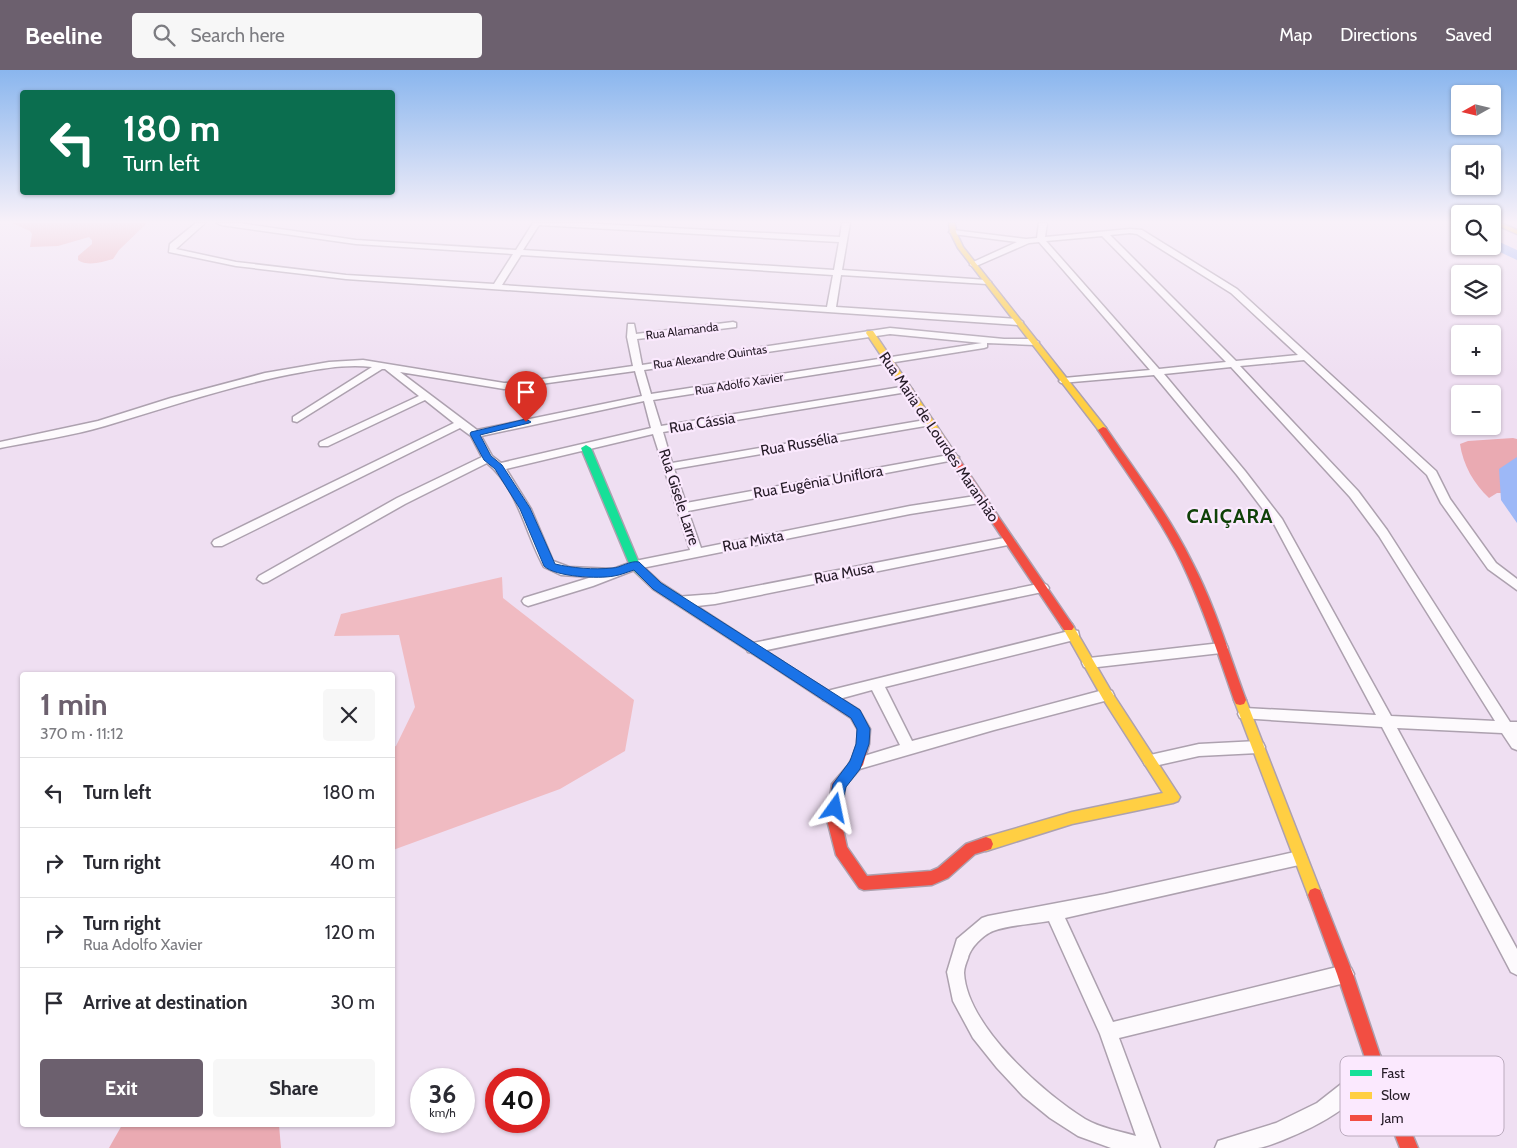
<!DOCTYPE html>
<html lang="en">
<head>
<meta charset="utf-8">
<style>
  :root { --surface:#fff; --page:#f7f7f7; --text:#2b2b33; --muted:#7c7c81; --line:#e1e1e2; --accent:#6c606e }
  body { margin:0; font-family:Cabin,sans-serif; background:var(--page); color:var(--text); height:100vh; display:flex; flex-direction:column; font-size:19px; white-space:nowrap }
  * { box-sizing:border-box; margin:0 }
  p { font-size:16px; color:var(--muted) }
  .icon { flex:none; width:28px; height:28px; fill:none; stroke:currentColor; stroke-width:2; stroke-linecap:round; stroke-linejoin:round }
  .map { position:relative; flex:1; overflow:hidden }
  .panel { position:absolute; left:20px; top:602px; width:375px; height:455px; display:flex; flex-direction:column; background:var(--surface); border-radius:5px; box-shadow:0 1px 4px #0004 }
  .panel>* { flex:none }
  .banner { position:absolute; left:20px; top:20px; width:375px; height:105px; border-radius:5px; box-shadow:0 1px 4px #0004; background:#0b6e4f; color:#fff; overflow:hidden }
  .needle { width:32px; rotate:262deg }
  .tools { position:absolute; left:1451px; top:15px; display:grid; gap:10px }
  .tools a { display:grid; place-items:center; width:50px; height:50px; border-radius:5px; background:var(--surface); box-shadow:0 1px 4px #0004; font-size:25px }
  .speed { position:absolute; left:410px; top:998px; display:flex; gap:10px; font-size:25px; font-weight:700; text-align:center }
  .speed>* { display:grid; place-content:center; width:65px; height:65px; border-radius:50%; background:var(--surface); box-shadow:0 1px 4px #0004; line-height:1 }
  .speed small { font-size:12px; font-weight:400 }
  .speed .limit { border:8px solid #d22; background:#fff; color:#111 }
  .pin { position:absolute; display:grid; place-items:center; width:42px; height:42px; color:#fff; margin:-51px -21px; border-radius:50% 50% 50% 0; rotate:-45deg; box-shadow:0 0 5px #0007 }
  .pin .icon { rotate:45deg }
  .me { position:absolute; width:55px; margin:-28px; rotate:12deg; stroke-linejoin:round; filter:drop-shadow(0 0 4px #0008) }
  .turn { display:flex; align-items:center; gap:18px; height:105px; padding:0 20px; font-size:22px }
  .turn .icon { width:65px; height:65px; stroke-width:2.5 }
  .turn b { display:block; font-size:35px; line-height:42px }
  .round { display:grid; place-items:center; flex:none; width:52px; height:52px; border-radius:5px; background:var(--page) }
  .overview { display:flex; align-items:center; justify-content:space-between; height:85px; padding:0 20px }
  h1 { font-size:30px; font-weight:800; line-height:38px; color:var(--accent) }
  .button { display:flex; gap:10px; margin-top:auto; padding:10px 20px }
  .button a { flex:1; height:58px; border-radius:5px; background:var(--accent); color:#fff; font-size:20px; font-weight:800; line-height:58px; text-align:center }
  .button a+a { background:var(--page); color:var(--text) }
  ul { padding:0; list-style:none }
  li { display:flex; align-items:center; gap:15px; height:70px; padding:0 20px; border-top:1px solid var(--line) }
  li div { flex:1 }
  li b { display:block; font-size:19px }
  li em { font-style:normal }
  header { display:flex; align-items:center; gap:30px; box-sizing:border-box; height:70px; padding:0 25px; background:var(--accent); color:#fff }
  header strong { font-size:24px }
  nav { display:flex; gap:28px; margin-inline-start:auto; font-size:18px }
  .search { width:350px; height:45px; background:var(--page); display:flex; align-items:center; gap:12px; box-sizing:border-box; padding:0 18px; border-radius:5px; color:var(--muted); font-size:19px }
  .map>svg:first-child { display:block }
  .green { fill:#f0bbc2 }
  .forest { fill:#eaaab2 }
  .water { fill:#9db8f7 }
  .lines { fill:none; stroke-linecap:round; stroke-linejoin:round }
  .street-casing { stroke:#ada1af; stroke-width:3 }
  .fast-casing { stroke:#ada1af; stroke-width:3 }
  .slow-casing { stroke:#ada1af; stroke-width:3 }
  .jam-casing { stroke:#ada1af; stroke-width:3 }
  .street { fill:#fdfafd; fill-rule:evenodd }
  .fast { fill:#16e098; fill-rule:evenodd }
  .slow { fill:#ffcf43; fill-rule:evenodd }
  .jam { fill:#f24e42; fill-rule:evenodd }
  .route { fill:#1a73e8; stroke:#114b97 }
  .labels { text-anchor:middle; stroke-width:4.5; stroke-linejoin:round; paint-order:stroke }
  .far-street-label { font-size:12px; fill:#251b27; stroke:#fbe9fe }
  .street-label { font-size:15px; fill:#251b27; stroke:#fbe9fe }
  .district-label { font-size:20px; font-weight:bold; letter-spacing:1px; fill:#104108; stroke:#fbe9fe }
  .key { fill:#fbe9fe; stroke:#bbabbe; stroke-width:1 }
  .key-label { font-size:14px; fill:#251b27 }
</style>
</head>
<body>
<header>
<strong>Beeline</strong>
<div class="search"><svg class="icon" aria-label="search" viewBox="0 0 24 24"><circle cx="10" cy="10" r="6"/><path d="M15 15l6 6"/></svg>Search here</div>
<nav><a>Map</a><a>Directions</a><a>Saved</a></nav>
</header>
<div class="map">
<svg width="1517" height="1078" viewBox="0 0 1517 1078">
  <rect width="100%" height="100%" fill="#efdff2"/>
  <polygon class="green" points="502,507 503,528 634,630 625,681 560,719 393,780 393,677 396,676 415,637 399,565 334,566 341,544"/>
  <g class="forest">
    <path d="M12,153H147L119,180L113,189C102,192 88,197 78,190V186L92,174V170L89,167L58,176L30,177L32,164L30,161Z"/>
    <path d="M1513,368L1517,369V389L1509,423H1497L1489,428C1474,414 1463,395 1460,374L1468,371Z"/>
    <polygon points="122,1055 279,1055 281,1078 109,1078"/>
  </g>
  <g class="water">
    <polygon points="1493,169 1517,180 1517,190 1487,176 1492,176"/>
    <polygon points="1517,387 1517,453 1501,430 1499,399"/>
  </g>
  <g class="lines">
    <g class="street-casing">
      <g id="street">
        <path d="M196,153H205L176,179L236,192L346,205L494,214L513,184L356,174L221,155L217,153H238L356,170L516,180L533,153H581L840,167L842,153H850L842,200L987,210L991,212L987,214L841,205L836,237L1019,249L1023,252L1019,255L346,209L236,196L169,182L170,174ZM539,155L839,172L834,200L523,180ZM521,185L833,205L827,237L502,215Z"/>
        <path d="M1039,153H1047L1045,167L1130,159L1142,160L1237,219L1436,401L1450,429L1496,493L1517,509V520L1488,499L1441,433L1427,405L1304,290L1240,296L1358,421L1387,460L1510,652H1517V680L1512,678L1502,663L1397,658L1517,879V905L1511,902L1382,657L1240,648L1238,644L1240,640L1245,638L1376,645L1274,454L1237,405L1154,305L1061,313L1059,311L1064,308L1150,300L1039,172L1029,173L974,197L970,195L971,193L1017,172L953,164L949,162L953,160L1026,169L1037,168ZM1130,163L1137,164L1231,223L1298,285L1236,291L1110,165ZM1102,166L1226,292L1159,299L1046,171ZM1231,297L1350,427L1379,466L1495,651L1391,646L1282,449L1245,401L1164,304Z"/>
        <path d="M733,252L736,253V257L637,269L642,295L890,258L1004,269H1034L1039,272L1034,275L987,273V277L984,278L653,330L661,356L907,316L912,319L907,322L663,362L672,393L931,349L936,352L931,355L674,399L686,433L954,384L959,387L954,390L688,441L701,478L910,436L982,425L988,429L986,432L910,444L637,499L593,516L528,536L524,534L522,531L524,528L592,507L561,505L544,497C525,463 518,418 487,393L405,434L267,512L263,513L257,509L259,506L397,428L482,387L471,366L460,358L222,476H214L212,473L214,470L454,353L425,330L328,376H320L319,374L320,372L419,326L385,299H382L297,352L293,351V347L372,297C349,294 325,298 303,302C235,314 171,336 105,356C71,366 35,371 0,378V372L98,351L171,328L265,303L329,292L363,290L504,313L522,312L633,296L627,267L628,254H634L636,264ZM890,264L982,273L651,324L644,300ZM635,301L642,326L477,360L400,302L504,319ZM644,331L651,358L501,393L492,386L481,366ZM653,364L690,480L635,491L613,499L569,497L553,491L531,439L506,399Z"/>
        <polygon points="1009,467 1015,471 1013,474 715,534 688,537 675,533 673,530 675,527 715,524"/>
        <polygon points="1043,513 1047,515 1049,518 1047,521 753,583 748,582 746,578 748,574 753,573"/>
        <polygon points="1073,560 1078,561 1079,565 1078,569 885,617 912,671 1107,619 1112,621 1114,625 1112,629 994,660 856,700 851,698 849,694 851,690 900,675 872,620 828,632 823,630 821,626 823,622"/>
        <polygon points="1221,573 1226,574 1228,578 1226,582 1221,583 1089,598 1084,597 1082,593 1084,589 1089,588"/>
        <polygon points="1258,671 1263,673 1265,677 1263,681 1258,683 1199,686 1150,697 1145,695 1143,691 1145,687 1150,685 1199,674"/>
        <path d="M1299,781L1305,783L1307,788L1305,793L1299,795L1065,848L1113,952L1345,895L1351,898L1354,904L1351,910L1345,913L1119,968L1160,1078H1111L1078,1066L1050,1048L1023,1026L997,998L973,968L953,931L947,902L957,869L982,848L988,846L1105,824ZM1049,851L1100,964L1136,1066C1119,1061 1100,1058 1085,1049C1043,1023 967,956 964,903C964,898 966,893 968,888C970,878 983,865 993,861C1010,855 1032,854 1049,851Z"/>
        <path d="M1374,982L1380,985L1383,991C1366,1031 1321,1055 1283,1070C1275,1073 1266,1077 1258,1078C1244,1078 1229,1078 1215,1078L1218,1071L1276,1053L1317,1033L1345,1011L1368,985Z"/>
      </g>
    </g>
    <g class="fast-casing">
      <polygon id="fast" points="586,375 591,378 639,493 661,513 783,592 785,595 783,598 775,598 653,519 631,498 581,378"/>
    </g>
    <g class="slow-casing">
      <g id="slow">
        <polygon points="949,153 955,153 956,162 963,177 1106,358 1106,362 1100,362 958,178 950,162"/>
        <polygon points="1492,153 1501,153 1517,160 1517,164"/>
        <polygon points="867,261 873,261 959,389 959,393 953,393 866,263"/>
        <polygon points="1068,553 1072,554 1111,621 1180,727 1178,731 1173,733 1072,754 986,781 981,779 979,774 981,769 986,767 1072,742 1163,723 1103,629 1064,560 1062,557 1064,554"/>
        <polygon points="1240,625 1244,626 1246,630 1322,825 1320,830 1315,832 1310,830 1308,825 1234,630 1236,626"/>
      </g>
    </g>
    <g class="jam-casing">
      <g id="jam">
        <path d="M1103,357L1106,358C1136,402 1169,445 1192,492C1215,536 1229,584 1246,630L1244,634L1240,635L1236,634L1234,630C1218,584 1203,537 1182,493C1161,449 1126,402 1098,360Z"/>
        <polygon points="956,388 959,389 1072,554 1074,557 1072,560 1064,560 951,391"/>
        <polygon points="779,590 859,640 870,659 869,674 863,695 845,716 841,750 847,777 867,806 931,801 938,798 966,774 986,767 991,769 993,774 991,779 975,784 948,808 932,815 864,820 859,818 836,785 827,750 832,714 851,692 857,674 858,660 851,648 775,598 773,595 775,592"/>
        <polygon points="1315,818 1320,820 1322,825 1353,904 1382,991 1418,1078 1400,1078 1366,991 1337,904 1308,825 1310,820"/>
      </g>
    </g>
    <use href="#street" class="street"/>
    <use href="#fast" class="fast"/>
    <use href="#slow" class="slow"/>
    <use href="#jam" class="jam"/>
  </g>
  <linearGradient id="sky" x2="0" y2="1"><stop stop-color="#8ab6ee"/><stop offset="0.5" stop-color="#f8f1f9"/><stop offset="1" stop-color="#f8f1f9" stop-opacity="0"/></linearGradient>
  <rect width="1517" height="304" fill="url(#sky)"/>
  <path class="route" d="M526,349L531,352L529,353L480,365L491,386L502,395L530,438L555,494C572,498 594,500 612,498C621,498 630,490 639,492L661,513L860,640L870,659L869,674L860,699L846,717L840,742L835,744L830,742L828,738L833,714L850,691L856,674L857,659L851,648L653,519L634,500C627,502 621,505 614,506C599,509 555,507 544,496L520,439L495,399L484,390L470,364L471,362Z"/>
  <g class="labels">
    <g class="far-street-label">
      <text transform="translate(682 261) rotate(-7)" y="4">Rua Alamanda</text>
      <text transform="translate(710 287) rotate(-8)" y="4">Rua Alexandre Quintas</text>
      <text transform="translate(739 314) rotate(-9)" y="4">Rua Adolfo Xavier</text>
    </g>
    <g class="street-label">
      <text transform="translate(702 353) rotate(-9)" y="5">Rua Cássia</text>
      <text transform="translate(939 367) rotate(56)" y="5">Rua Maria de Lourdes Maranhão</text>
      <text transform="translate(799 374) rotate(-10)" y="5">Rua Russélia</text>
      <text transform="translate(818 412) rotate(-10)" y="5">Rua Eugênia Uniflora</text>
      <text transform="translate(679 427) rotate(72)" y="5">Rua Gisele Larre</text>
      <text transform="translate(753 471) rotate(-11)" y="5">Rua Mixta</text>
      <text transform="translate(844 503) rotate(-11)" y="5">Rua Musa</text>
    </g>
    <g class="district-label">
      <text x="1230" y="453">CAIÇARA</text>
    </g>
  </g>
  <rect x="1340" y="986" width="164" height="80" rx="8" class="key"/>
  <rect x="1350" y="1000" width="22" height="6" fill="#16e098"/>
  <rect x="1350" y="1022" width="22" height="7" fill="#ffcf43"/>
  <rect x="1350" y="1045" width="22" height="6" fill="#f24e42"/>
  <g class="key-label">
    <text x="1381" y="1008">Fast</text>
    <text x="1381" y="1030">Slow</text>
    <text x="1381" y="1053">Jam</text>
  </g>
</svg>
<div class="tools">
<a><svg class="needle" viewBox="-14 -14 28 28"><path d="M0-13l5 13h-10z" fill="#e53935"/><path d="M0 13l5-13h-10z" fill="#7c7c81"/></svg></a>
<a><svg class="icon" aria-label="sound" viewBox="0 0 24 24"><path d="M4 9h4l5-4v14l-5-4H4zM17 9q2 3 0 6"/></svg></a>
<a><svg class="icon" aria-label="search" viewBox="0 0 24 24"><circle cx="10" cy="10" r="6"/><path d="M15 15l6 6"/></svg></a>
<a><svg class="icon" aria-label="layers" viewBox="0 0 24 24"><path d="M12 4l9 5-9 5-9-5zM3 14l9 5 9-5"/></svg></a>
<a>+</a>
<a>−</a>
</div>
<div class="speed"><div>36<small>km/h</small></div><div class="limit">40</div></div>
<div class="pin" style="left:526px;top:352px;background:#d93025"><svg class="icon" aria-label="arrive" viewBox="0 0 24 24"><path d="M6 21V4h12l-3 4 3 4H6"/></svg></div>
<svg class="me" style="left:835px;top:738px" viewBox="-20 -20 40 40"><path d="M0-17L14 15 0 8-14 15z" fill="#1a73e8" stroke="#fff" stroke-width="4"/></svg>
<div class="banner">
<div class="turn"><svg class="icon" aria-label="left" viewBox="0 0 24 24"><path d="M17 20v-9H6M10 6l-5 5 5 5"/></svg><div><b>180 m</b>Turn left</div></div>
</div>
<section class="panel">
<div class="overview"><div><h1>1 min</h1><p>370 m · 11:12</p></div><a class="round"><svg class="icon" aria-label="close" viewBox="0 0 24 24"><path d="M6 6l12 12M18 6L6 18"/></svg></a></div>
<ul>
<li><svg class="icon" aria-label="left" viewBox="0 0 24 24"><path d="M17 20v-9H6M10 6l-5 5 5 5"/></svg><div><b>Turn left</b></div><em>180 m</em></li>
<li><svg class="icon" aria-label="right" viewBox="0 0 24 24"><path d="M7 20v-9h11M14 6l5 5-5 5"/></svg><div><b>Turn right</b></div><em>40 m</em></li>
<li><svg class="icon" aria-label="right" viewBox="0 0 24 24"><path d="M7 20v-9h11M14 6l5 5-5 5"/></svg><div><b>Turn right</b><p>Rua Adolfo Xavier</p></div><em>120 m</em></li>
<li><svg class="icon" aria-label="arrive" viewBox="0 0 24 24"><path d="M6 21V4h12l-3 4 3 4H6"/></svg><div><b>Arrive at destination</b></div><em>30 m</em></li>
</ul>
<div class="button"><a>Exit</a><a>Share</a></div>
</section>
</div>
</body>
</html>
